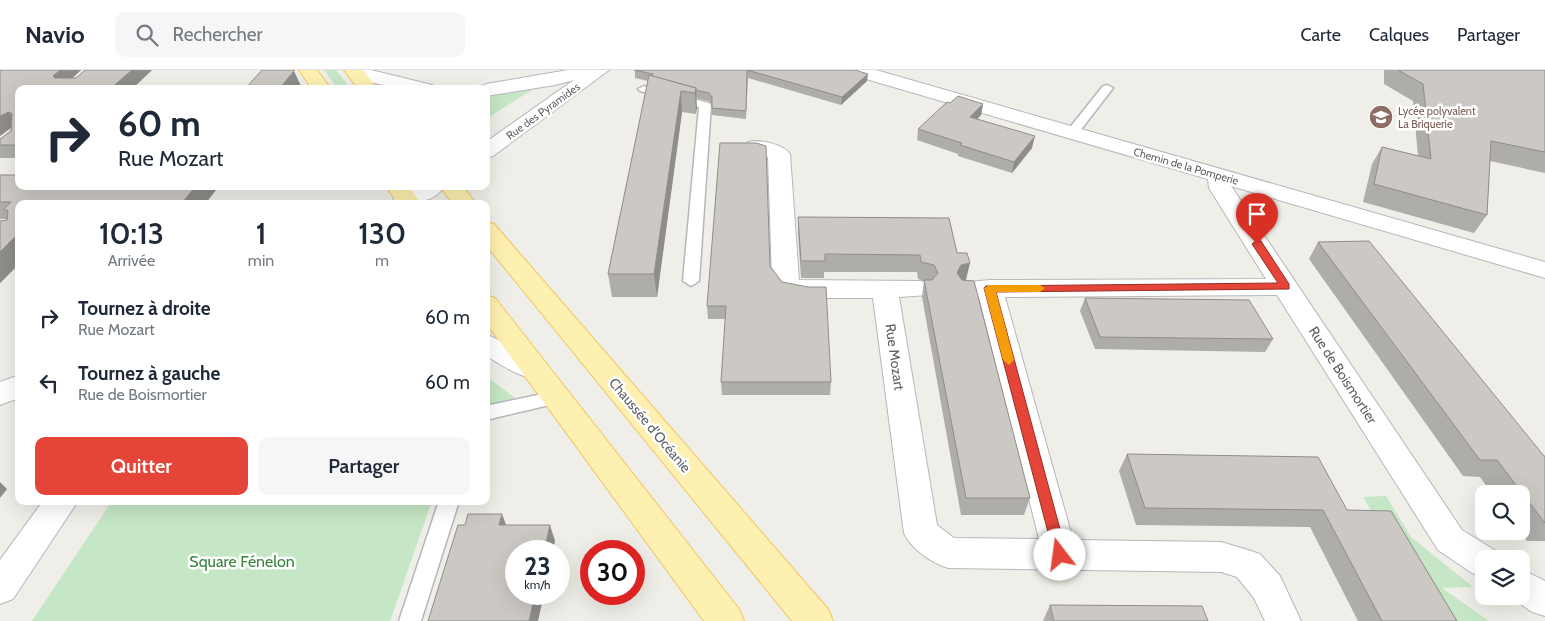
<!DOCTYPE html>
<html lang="fr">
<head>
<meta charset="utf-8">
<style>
  :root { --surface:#fff; --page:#f6f6f7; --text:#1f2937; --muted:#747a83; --line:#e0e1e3; --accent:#e54538 }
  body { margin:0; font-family:Cabin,sans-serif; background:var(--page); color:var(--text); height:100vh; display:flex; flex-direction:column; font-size:19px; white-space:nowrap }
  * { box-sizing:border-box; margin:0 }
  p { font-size:16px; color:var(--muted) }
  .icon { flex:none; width:28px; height:28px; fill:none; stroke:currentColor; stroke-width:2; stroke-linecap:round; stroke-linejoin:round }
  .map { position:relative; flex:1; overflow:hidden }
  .side { position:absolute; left:15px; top:130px; width:475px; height:305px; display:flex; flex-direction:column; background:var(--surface); border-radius:10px; box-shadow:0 5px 20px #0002 }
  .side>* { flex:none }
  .guide { position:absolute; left:15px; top:15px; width:475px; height:105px; border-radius:10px; box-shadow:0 5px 20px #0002; background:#fff; color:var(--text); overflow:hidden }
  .tools { position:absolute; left:1475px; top:415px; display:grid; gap:10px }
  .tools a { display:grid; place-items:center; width:55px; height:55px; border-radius:10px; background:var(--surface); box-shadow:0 5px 20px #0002; font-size:25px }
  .speed { position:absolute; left:505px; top:470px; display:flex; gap:10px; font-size:25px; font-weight:700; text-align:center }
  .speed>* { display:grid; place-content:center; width:65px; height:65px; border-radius:50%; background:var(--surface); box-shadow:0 5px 20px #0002; line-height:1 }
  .speed small { font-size:12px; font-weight:400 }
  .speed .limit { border:8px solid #d22; background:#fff; color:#111 }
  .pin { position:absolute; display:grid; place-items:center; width:42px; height:42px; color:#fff; margin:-51px -21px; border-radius:50% 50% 50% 0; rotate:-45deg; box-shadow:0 0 5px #0007 }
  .pin .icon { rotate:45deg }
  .me { position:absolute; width:55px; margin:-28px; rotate:345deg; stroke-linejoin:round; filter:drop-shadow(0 0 4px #0008) }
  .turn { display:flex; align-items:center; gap:18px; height:105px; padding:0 20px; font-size:22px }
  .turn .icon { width:65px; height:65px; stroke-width:2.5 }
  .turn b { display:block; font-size:35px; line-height:42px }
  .eta { display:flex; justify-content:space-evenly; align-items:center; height:85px; text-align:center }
  .eta b { font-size:30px; font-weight:600; line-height:35px }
  .button { display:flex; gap:10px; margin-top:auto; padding:10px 20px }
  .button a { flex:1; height:58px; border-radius:10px; background:var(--accent); color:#fff; font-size:20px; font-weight:600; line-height:58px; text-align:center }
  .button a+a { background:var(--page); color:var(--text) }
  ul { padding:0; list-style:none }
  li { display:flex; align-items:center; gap:15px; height:65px; padding:0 20px }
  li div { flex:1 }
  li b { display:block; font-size:19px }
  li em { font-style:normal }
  header { display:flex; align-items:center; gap:30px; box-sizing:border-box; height:70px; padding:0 25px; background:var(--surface); border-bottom:1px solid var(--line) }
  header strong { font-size:24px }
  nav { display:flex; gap:28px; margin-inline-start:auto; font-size:18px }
  .search { width:350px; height:45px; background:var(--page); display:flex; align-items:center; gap:12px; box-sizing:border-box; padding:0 18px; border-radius:10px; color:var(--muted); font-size:19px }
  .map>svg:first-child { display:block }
  .green { fill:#c5e7c5 }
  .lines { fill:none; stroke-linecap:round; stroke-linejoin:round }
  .lane-casing { stroke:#b5b7bb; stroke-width:3 }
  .street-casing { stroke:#b5b7bb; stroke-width:2 }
  .secondary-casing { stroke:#b4b6bb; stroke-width:2 }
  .primary-casing { stroke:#eec763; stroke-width:2 }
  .lane { fill:#fff; fill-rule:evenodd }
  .street { fill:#fff; fill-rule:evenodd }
  .secondary { fill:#fff; fill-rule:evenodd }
  .primary { fill:#fdf0b0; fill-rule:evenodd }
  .wall { fill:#afada9 }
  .shaded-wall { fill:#8f8d89 }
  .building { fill:#ccc9c4; stroke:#8f8d89 }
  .route { fill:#e54538; stroke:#952d24 }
  .slow { fill:#f59e0b }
  .labels { text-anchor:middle; stroke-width:5; stroke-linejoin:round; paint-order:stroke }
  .far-street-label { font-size:11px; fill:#5f6267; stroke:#fff }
  .far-education-label { font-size:11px; fill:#785e54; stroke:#fff; text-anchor:start }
  .street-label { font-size:14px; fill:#5f6267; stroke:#fff }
  .near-park-label { font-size:16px; fill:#38853b; stroke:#fff }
</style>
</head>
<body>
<header>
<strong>Navio</strong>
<div class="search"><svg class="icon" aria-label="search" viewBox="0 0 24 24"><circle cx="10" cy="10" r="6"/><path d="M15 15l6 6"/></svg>Rechercher</div>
<nav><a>Carte</a><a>Calques</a><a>Partager</a></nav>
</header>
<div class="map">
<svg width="1545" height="551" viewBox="0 0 1545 551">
  <rect width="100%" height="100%" fill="#f0eee8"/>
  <g class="green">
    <polygon points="324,0 336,0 351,19 338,19"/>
    <polygon points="535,18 486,49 486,24 512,23"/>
    <polygon points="486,306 515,328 486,337"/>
    <polygon points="1386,426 1411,467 1473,517 1442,518 1489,551 1437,551 1363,427"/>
    <polygon points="112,431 432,431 390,551 32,551"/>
  </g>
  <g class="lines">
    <g class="lane-casing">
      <g id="lane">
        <polygon points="1107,15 1113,18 1076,66 1068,66 1066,63 1068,60 1103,16"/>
        <polygon points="644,16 709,33 711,35 699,211 691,216 683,211 699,37 640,21 638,19"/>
        <polygon points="556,321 562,322 565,327 562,332 486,350 486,336"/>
        <polygon points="439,431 459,431 421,551 399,551"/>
      </g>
    </g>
    <g class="street-casing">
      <g id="street">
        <path d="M346,0H371L432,15L434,19C401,19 380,17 348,4Z"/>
        <polygon points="568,0 599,0 597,4 555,15 486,26 486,19 477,19 486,14"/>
        <path d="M847,0H876L1545,192V208L1231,116L1462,460L1496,481L1500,489H1484V507L1472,503L1438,480L1277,225L1005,227L1073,470L1221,472L1248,480L1260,484L1280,506L1301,551H1265L1254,528L1237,507L1221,502L948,498C931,492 912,480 904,463L873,228H808L782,223L772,209L768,87L748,80L745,76L748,72C759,69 783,74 790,84L799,210L920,211L929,213L933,219L929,225L899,227L937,455L954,468L1039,469L979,227L959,225L955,219L959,213L990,210L1266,209L1209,118L1208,109L849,4Z"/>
        <path d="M486,264L546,293L550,300L546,307C526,313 504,296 486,286Z"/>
        <polygon points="43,431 78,431 13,529 0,534 0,490"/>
        <polygon points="1521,499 1545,511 1545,546 1532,542 1509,526 1521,526"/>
      </g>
    </g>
    <g class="secondary-casing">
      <g id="secondary">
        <polygon points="588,0 609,0 493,86 486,88 486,72"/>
        <path d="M417,116H445C433,134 410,134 391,134L394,129Z"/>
        <polygon points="19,305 19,328 0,335 0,312"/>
      </g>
    </g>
    <g class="primary-casing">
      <g id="primary">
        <polygon points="299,0 317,0 331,19 312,19"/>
        <polygon points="344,0 363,0 377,19 358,19"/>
        <polygon points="386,116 409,116 421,134 398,134"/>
        <polygon points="440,116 463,116 476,134 453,134"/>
        <polygon points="486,152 494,154 828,539 833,551 792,551 486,175"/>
        <polygon points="486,225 495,228 739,539 744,551 704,551 486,253"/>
      </g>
    </g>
    <use href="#lane" class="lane"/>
    <use href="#street" class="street"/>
    <use href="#secondary" class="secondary"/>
    <use href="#primary" class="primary"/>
  </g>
  <g class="wall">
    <polygon points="0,0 81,0 72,8 152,0 132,19 19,19 19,88 0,88 0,69 11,61 11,57 0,66"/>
    <polygon points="635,0 855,0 867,11 841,35 748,8 746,49 712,45 712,34 709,31 696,28 696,44 682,42 657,227 612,227 608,204 648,11 635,8"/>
    <polygon points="1384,0 1545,0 1545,103 1490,91 1487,145 1474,163 1363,132 1372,94 1382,77 1418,86 1413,31 1384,14"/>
    <polygon points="950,33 983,34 981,45 977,49 1032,78 1012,103 958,86 958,84 917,70 918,59"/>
    <polygon points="0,105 19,116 145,116 146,117 147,116 219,116 205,134 19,134 19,194 0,213 0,151 7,150 7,149 0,149"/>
    <polygon points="798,147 957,183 966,210 1030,428 1024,445 961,445 922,227 924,211 918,209 917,202 824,202 824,208 801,208 798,164"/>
    <polygon points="1318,172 1544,386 1545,386 1545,471 1527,471 1520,461 1521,461 1521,424 1492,424 1480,407 1463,406 1309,189"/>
    <polygon points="770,196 831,312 830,325 722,325 721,312 726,249 708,249 707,236"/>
    <polygon points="1085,228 1273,269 1265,282 1095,279 1080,241"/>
    <polygon points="1127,384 1347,440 1457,551 1358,551 1310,457 1136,455 1119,401"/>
    <polygon points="1050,535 1208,551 1043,551"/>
  </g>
  <g class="shaded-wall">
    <polygon points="60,0 81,0 61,19 53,6"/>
    <polygon points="132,0 152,0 132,19 110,19"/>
    <polygon points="294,1 301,16 299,19 279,19"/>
    <polygon points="868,4 867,11 841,35 842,27"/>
    <polygon points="696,18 697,38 696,44 695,23"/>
    <polygon points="681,21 682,42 657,227 654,204"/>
    <polygon points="983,34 981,45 968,59 970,47"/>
    <polygon points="9,42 18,55 11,58 0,66 0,46"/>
    <polygon points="1035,66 1032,78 1012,103 1014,92"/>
    <polygon points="128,116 145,116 149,121 127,117"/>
    <polygon points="196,116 219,116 205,134 181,134"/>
    <polygon points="19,163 19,194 0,213 0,182"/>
    <polygon points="970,193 966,210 957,212 957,203 961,195"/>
    <polygon points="0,412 7,419 0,428"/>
    <polygon points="502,444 508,460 499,455"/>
    <polygon points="550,455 555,471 553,481 544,481"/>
    <polygon points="535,524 544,524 538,551 529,551"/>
  </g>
  <g class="building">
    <polygon points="0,0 60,0 53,6 55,8 76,8 85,0 132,0 110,19 19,19 19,75 0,75 0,69 11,61 12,44 9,42 0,46"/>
    <polygon points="262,0 294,0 294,1 279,19 245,19"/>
    <polygon points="634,0 855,0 868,4 842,27 747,0 746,41 712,38 712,27 709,23 696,20 696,18 652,6 653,4"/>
    <polygon points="1398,0 1545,0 1545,82 1491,71 1487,145 1374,114 1382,77 1431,89 1423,14"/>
    <polygon points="649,5 696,18 695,23 681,21 654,204 608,204"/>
    <polygon points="958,26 983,34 970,47 1035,66 1014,92 960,75 962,73 918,59 947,32 950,33"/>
    <polygon points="720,73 756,73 766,76 770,196 782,212 808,217 826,217 831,312 721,312 726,236 707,236"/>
    <polygon points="0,105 19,105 19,116 128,116 127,117 144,119 147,116 196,116 181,134 141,134 143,132 51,132 49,134 19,134 19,163 0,182 0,151 7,150 8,141 4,139 11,132 0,132"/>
    <polygon points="798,147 949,148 957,183 967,183 970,193 961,195 957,203 962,210 974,211 1030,428 966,428 924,210 932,210 938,203 934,195 921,192 920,185 825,184 825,191 801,191"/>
    <polygon points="1369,171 1544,386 1545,386 1545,453 1497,390 1480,390 1318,172"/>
    <polygon points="1085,228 1249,230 1273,269 1100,267"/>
    <polygon points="1127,384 1318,387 1347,440 1391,441 1457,551 1382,551 1323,440 1145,438"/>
    <polygon points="468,444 502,444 499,455 550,455 544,481 516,481 516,524 535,524 529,551 428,551 458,455 465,455"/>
    <polygon points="1050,535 1202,536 1208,551 1054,551"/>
  </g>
  <polygon class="route" points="1257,170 1261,171 1289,214 1289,219 996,222 1067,485 1065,489 1060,491 1055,489 984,218 986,216 1278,213 1252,174"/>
  <polygon class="slow" points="990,215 1040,215 1045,218 1040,222 996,222 1014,290 1009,295 1003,290 984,218"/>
  <defs>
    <g id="school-disc" transform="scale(1.25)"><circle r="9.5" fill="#8d6e63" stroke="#fff"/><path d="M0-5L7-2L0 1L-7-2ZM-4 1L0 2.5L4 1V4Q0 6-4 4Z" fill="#fff"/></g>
  </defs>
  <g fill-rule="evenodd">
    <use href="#school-disc" x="1381" y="47"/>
  </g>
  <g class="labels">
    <g class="far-street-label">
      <text transform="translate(543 41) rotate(-36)" y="4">Rue des Pyramides</text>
      <text transform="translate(1186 96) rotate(16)" y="4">Chemin de la Pomperie</text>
    </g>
    <g class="far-education-label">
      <text x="1398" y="45">Lycée polyvalent<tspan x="1398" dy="13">La Briquerie</tspan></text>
    </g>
    <g class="street-label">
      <text transform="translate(895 287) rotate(82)" y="5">Rue Mozart</text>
      <text transform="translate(1343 305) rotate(57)" y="5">Rue de Boismortier</text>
      <text transform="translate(650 355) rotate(50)" y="5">Chaussée d'Océanie</text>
    </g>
    <g class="near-park-label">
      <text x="242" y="497">Square Fénelon</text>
    </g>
  </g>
</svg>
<div class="tools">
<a><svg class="icon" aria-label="search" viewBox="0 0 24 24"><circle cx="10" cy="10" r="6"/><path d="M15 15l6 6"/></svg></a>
<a><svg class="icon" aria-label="layers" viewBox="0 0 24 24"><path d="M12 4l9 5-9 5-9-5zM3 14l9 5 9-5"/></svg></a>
</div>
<div class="speed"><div>23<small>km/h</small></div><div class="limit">30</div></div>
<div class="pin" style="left:1257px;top:174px;background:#d93025"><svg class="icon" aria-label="arrive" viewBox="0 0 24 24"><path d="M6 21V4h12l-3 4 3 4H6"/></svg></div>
<svg class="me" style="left:1060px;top:485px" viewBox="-20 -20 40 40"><circle r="19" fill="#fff"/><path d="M0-13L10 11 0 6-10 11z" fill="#e54538"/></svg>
<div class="guide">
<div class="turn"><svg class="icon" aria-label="right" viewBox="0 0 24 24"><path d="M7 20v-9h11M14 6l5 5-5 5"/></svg><div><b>60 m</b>Rue Mozart</div></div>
</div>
<section class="side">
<div class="eta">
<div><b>10:13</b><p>Arrivée</p></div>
<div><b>1</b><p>min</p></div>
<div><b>130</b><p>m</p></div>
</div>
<ul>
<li><svg class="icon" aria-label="right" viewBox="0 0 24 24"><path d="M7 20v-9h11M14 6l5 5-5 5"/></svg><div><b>Tournez à droite</b><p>Rue Mozart</p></div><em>60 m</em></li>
<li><svg class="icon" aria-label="left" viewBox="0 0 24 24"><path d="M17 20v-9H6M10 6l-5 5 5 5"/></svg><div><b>Tournez à gauche</b><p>Rue de Boismortier</p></div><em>60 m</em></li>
</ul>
<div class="button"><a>Quitter</a><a>Partager</a></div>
</section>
</div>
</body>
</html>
